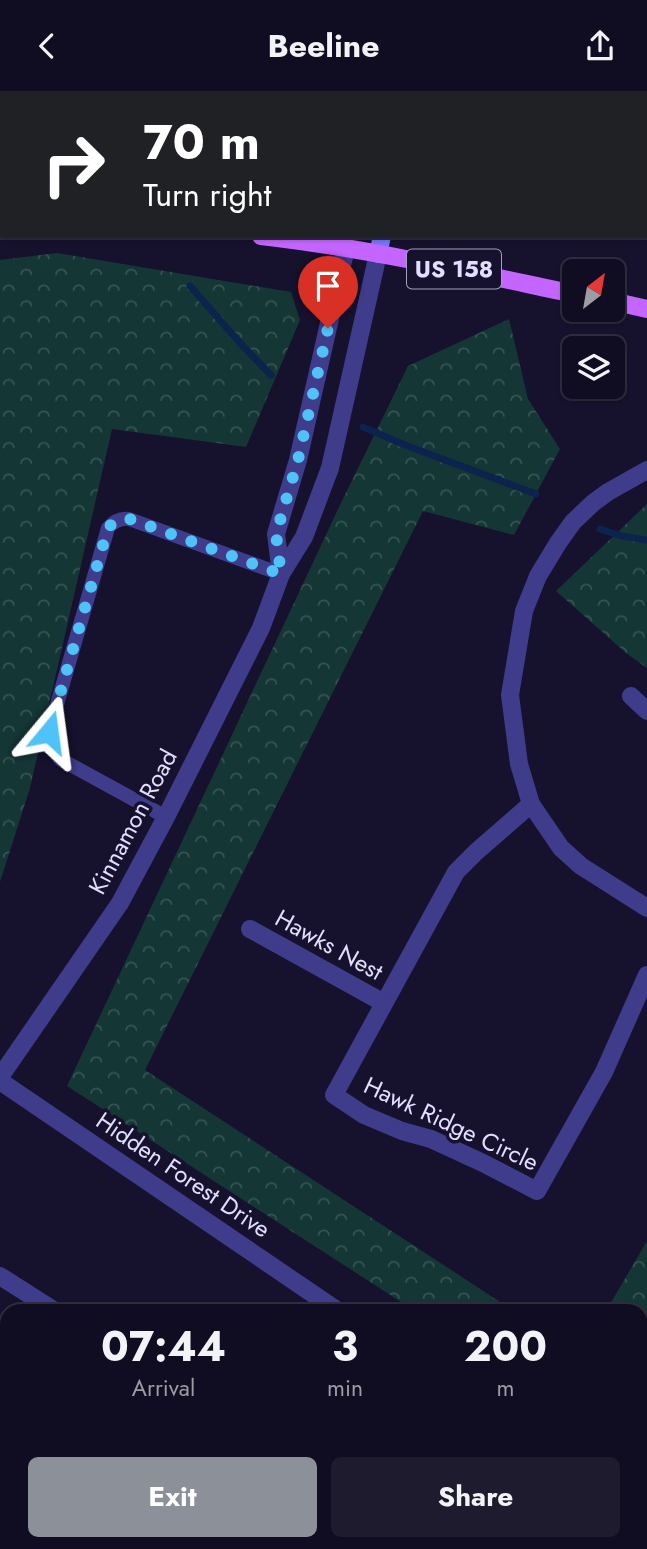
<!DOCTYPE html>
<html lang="en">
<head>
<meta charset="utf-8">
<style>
  :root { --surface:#100d22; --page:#1e1b2f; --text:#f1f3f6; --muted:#9c9ca5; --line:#302d40; --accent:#8c9099 }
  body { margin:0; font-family:Jost,sans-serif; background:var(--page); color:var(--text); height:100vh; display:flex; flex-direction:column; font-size:26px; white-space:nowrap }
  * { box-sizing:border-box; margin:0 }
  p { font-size:23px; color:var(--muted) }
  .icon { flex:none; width:38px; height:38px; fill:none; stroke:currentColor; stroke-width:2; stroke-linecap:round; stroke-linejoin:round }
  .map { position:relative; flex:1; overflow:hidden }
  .sheet { position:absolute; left:0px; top:1213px; width:648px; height:247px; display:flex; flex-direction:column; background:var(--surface); border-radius:21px 21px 0 0; box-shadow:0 2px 5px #0004,0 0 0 2px var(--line) }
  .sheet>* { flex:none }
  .banner { position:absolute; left:0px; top:0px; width:648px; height:147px; box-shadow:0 2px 5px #0004,0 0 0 2px var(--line); background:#202124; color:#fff; overflow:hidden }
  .needle { width:46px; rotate:31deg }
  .fabs { position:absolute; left:562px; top:168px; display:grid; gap:14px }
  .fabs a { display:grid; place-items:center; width:63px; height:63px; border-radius:10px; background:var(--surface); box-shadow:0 2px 5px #0004,0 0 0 2px var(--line); font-size:35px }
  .pin { position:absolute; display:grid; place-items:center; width:60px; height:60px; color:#fff; margin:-72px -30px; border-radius:50% 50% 50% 0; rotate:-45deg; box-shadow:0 0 7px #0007 }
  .pin .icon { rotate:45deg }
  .me { position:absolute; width:77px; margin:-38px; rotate:16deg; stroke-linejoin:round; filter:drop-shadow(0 0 5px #0008) }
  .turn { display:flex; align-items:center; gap:24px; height:147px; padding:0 28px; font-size:32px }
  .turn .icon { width:91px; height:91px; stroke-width:2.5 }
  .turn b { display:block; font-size:49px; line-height:60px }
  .eta { display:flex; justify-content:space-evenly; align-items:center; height:119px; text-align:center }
  .eta b { font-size:42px; font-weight:700; line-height:49px }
  .button { display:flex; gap:14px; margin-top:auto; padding:14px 28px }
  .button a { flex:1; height:80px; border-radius:10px; background:var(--accent); color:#fff; font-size:28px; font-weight:700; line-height:80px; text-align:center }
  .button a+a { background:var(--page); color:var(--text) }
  header { display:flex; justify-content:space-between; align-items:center; height:91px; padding:0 28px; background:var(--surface); font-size:32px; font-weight:700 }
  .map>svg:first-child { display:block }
  .forest { fill:url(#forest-crowns) }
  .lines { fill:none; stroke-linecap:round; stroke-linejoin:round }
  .stream { stroke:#0b234d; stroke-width:7 }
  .building { fill:#271d4e; stroke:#3e2f7b; stroke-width:2 }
  .lane { stroke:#3f3c8c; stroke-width:14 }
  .street { stroke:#3f3c8c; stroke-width:18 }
  .secondary { stroke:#7875ff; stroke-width:18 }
  .primary { stroke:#c565ff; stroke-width:18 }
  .route { stroke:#4fc3f7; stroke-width:12; stroke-dasharray:0 21.6 }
  .labels { text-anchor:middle; stroke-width:7; stroke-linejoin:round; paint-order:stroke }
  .shield { fill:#16112d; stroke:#a4a0c0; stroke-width:2 }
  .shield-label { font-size:23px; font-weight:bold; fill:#e1deff }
  .street-label { font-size:24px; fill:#e1deff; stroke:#16112d }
</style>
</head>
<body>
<header><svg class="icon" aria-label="back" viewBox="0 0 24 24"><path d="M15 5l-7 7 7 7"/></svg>Beeline<svg class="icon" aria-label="share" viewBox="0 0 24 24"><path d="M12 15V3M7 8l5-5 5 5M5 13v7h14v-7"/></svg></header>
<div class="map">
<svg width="647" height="1458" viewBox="0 0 647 1458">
  <defs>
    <pattern id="forest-crowns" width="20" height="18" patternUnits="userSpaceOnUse" patternTransform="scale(1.75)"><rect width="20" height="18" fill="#143736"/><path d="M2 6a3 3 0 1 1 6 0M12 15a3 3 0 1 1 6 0" fill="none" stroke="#365454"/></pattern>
  </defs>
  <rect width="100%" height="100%" fill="#16112d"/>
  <g class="forest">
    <polygon points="0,0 300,0 301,2 2,2 2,75 0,75"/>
    <polygon points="57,162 291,201 300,229 246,356 112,338 30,697 0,791 0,169"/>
    <polygon points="509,228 528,308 560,358 514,444 423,420 145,979 514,1220 415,1220 67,995 341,412 408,275"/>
    <polygon points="647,413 647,577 626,562 556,500"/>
    <polygon points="647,1150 647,1458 477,1458 481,1452 640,1452 640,1220 606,1220"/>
    <polygon points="0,1403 7,1408 7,1452 74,1453 82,1458 0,1458"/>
  </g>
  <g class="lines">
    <g class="stream">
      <polyline points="0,21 2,21"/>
      <polyline points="190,195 241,253 271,284"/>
      <polyline points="363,336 405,354 536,403"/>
      <polyline points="600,438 622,445 647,449"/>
    </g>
  </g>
  <polygon class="building" points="304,0 348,0 342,2 305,2"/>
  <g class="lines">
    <g class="lane">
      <path d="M166,726L60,668C53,660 49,652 49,641L108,437C114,430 121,427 129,428L281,483"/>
      <polyline points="0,1359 7,1364"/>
      <polyline points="136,1452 143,1458"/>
      <polyline points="181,1458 185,1452"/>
    </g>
    <g class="street">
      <polyline points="647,379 608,401 593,412 573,431 558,452 538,485 524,520 510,604 519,673 531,713 561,757 581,775 647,817"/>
      <polyline points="281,483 276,443 298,369 346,157"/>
      <polyline points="631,605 647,620"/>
      <polyline points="531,713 476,761 456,781 334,1004 364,1024 402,1040 431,1048 483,1072 537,1100 604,981 647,884"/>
      <polyline points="250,838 384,912"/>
      <polyline points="0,986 120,812 166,726 261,537 281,483 304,446 330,377 378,163"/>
      <polyline points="0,990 338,1220"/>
      <polyline points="0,1185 55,1220"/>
      <polyline points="419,1452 428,1458"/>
    </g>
    <g class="secondary">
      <polyline points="418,2 419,0"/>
      <polyline points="448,2 449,0"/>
      <polyline points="378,163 382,145"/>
    </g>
    <g class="primary">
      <polyline points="0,134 2,133"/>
      <path d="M261,145C366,157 470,181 574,203"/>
      <polyline points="612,210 647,218"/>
    </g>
  </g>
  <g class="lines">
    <path class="route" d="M49,641L108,437C114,430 121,427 130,428L281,483L276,443L298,369L328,237"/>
  </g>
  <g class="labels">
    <rect class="shield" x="407" y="158.5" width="94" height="39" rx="5"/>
    <g class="shield-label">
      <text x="454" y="186">US 158</text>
    </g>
    <g class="street-label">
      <text transform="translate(133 731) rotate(-62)" y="8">Kinnamon Road</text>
      <text transform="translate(329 854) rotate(29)" y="8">Hawks Nest</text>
      <text transform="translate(451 1033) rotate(25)" y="8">Hawk Ridge Circle</text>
      <text transform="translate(183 1084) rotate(34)" y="8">Hidden Forest Drive</text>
    </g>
  </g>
</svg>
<div class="fabs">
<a><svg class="needle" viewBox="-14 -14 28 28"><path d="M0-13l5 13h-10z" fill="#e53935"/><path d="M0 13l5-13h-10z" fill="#9c9ca5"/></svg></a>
<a><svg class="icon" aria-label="layers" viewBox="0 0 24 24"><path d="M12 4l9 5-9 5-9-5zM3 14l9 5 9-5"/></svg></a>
</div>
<div class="pin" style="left:328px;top:237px;background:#d93025"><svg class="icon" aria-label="arrive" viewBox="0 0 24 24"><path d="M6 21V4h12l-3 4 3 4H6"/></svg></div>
<svg class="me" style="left:49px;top:641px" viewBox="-20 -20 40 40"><path d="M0-17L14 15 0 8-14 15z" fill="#4fc3f7" stroke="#fff" stroke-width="4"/></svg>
<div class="banner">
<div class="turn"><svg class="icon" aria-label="right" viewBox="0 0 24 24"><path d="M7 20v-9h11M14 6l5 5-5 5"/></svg><div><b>70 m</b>Turn right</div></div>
</div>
<section class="sheet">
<div class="eta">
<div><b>07:44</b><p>Arrival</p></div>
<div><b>3</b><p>min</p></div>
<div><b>200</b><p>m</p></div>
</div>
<div class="button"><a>Exit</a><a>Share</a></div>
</section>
</div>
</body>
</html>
